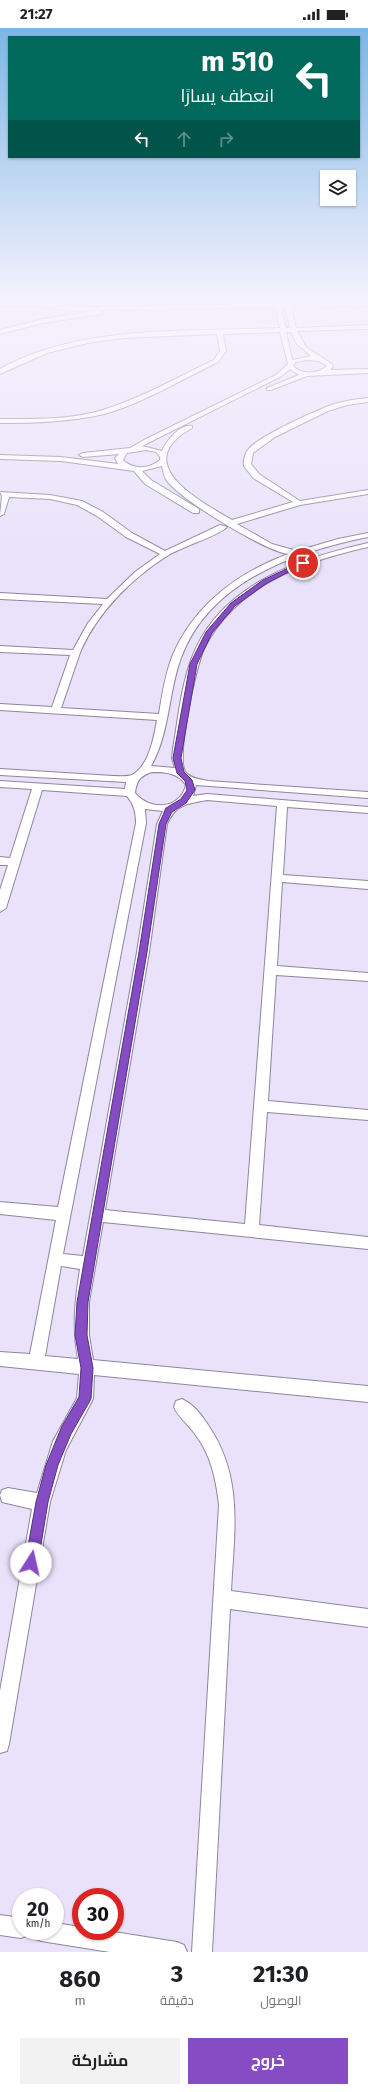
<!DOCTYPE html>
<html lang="ar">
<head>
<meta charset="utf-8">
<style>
  :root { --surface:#fff; --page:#f2f2f2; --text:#202124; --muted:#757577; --accent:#854cc3 }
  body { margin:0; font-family:"Fira Sans",Cairo,sans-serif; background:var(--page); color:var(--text); direction:rtl; height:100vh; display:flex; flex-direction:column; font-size:15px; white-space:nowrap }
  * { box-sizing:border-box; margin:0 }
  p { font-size:13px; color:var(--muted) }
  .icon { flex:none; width:22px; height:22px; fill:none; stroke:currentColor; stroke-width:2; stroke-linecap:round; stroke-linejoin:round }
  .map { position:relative; height:1924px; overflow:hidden; direction:ltr }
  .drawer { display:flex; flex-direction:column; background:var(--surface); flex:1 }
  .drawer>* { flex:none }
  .banner { position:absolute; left:8px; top:8px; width:352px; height:122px; border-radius:0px; box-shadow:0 1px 3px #0004; direction:rtl; background:#00695c; color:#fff; overflow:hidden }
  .tools { position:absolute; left:320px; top:142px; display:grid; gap:8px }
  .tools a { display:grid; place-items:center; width:36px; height:36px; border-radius:0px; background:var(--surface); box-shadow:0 1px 3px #0004; font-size:20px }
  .speed { position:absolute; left:12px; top:1860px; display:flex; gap:8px; font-size:20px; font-weight:700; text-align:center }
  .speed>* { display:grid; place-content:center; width:52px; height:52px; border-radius:50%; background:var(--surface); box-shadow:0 1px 3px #0004; line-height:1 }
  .speed small { font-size:10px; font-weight:400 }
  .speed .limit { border:6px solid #d22; background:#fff; color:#111 }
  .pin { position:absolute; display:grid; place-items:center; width:34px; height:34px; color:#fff; margin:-17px; border:2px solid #fff; border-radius:50%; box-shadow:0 1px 4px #0007 }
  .me { position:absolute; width:44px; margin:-22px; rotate:10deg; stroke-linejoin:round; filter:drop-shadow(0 0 3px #0008) }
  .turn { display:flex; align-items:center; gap:14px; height:84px; padding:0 20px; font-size:18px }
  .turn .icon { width:52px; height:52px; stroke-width:2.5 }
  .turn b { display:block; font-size:28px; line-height:34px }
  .lanes { display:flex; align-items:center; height:38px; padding:0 20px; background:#0003; justify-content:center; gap:20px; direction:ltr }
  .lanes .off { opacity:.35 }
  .eta { display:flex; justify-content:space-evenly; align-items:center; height:68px; text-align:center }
  .eta b { font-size:24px; font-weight:700; line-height:28px }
  .primary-button { display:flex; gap:8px; margin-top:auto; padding:8px 20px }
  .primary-button a { flex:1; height:46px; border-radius:0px; background:var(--accent); color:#fff; font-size:16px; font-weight:700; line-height:46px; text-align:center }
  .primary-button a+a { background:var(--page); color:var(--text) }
  .status { display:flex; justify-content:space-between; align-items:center; height:28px; padding:0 20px; background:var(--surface); direction:ltr }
  .status svg { height:11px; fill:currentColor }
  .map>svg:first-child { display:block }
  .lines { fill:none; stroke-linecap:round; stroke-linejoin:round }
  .minor-casing { stroke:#8d869c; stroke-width:2 }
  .major-casing { stroke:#8d869c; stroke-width:2 }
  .minor { fill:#fff; fill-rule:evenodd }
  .major { fill:#fff; fill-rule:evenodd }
  .route { fill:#854cc3; stroke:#56317f }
</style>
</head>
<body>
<div class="status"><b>21:27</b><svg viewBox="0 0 49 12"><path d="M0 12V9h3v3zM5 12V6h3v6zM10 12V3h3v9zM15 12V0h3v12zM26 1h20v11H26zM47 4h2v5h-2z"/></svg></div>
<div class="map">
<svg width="368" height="1924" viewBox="0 0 368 1924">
  <rect width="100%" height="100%" fill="#e9e2fa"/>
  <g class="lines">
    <g class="minor-casing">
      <g id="minor">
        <path d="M40,274L69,279L368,274V278L291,279L296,300L368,297V301L297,303L306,319L332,336L333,339L330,342L368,341V345L307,348L271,362H267V360L299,347L290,341L280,349L142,418L162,423C167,412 180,396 192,398V400C128,436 200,473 232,492L293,474L253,450L244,438C243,434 245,427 247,423C256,409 317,382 334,376C345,373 357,371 368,370V374L347,377L328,383L275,409L253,425L251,436L259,446L300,473L368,462V466L300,477L237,496L272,516L297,523L338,511L368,505V509C295,524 209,553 181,630C168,665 170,705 151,738L175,740L172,730L173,721C178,691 181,660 191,632C218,557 298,531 368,515V519C320,530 268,546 232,582C221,593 211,606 204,621C196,638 175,732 186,745C192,751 200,751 208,753L368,764V770L196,757L193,768L207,766L368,779V785L287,779L283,847L368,853V861L282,854L277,938L368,945V953L276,947L268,1073L368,1082V1092L267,1084L259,1197L368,1209V1221L103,1194L89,1274V1307L93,1332L368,1358V1374L94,1347L93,1371L66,1422L50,1474L9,1716L7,1723L0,1725V1663L32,1481L2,1474L0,1467L2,1462L8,1460L37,1465L53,1413L77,1370L79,1346L0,1338V1324L30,1326L56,1192L0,1186V1174L58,1179L136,795C136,784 134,777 127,768L42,762L6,880L0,884V862L8,837H0V829L10,830L32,761L0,759V753L125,761L126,754L0,747V741L113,748C118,748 127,749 132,747C149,738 154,709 157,692L0,682V676L52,679L70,627L0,624V618L73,622L88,595L103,576L0,571V565L107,571L135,544L160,526L126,509L97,488L77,477L50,471L9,469L4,486L0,488L2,468L0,464L50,467L82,473L103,484L132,505L165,523L220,497L227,499C218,508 181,519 167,528C132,550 98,584 81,622C74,641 68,661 61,680L159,686C162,667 165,647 172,629C193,578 237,545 288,526C265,523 181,472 167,453C164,449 163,443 162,438L142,443L151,452L199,481V485H193L145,456L134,443L61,433L0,431V427L61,429L118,436L115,430L119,426L83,429L79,427L83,425L130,420L144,412L276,347L288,336L280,304L223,306L226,323L218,334C185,350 139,377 104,386C69,394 35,395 0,395V391C34,391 70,392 103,382C141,370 178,349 214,332L220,323L217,306L124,310L92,314L47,325L0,346V341C81,296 190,304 280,300L275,279L69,283L38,277ZM281,279H285L290,300H286ZM286,304H291L297,316L311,328L292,332ZM306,332L319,333L327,338C318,346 302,347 293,338L296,334ZM146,422L156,424L160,429V432C149,441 134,442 123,432L127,425ZM152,744C166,744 178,745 186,757C180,782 150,783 135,765C137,752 140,748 152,744ZM207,772L277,778L245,1196L105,1182L149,924L167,796C176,776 187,776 207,772ZM145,781L163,783L157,796L137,924L83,1228L63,1226L146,795ZM61,1238L80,1241C75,1273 72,1299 78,1331L45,1328Z"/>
        <path d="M182,1371C193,1376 202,1387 208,1397C244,1449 234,1504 231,1563L368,1581V1599L230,1581L212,1924H192L219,1477C216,1451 211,1427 195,1406C189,1397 178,1389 174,1379L176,1373Z"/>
        <polygon points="0,1887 21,1890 21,1903 30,1903 28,1907 21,1910 0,1907"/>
        <polygon points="55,1895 81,1899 81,1903 108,1903 177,1914 184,1917 187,1924 110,1924 41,1913 34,1910 31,1903 55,1903"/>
      </g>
    </g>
    <g class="major-casing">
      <g id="major">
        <polygon points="287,273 284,275 0,278 0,274"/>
        <polygon points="99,282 103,284 102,286 43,295 0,306 0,302 43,291"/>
      </g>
    </g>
    <use href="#minor" class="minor"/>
    <use href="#major" class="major"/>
  </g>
  <linearGradient id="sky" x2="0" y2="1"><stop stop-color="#7db6e5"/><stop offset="0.5" stop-color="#f5f2fd"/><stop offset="1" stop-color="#f5f2fd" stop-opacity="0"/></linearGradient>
  <rect width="368" height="543" fill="url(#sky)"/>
  <polygon class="route" points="301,534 306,535 267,555 235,578 212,605 197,636 181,730 184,744 192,752 195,762 186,775 172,784 166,796 147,924 88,1274 87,1307 93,1340 91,1371 71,1406 58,1437 48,1474 38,1535 36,1539 31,1541 27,1539 25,1535 36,1474 46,1437 62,1398 79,1369 81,1340 75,1307 77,1274 139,924 159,796 166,780 181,771 187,762 185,753 177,745 173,730 190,636 206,604 231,575 263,552"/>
</svg>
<div class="tools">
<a><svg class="icon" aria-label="layers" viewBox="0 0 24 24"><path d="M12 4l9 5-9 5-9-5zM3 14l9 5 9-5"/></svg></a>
</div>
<div class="speed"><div>20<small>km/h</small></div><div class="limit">30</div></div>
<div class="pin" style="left:303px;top:535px;background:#d93025"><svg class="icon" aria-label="arrive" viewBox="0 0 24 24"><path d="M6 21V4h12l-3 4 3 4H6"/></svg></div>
<svg class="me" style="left:31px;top:1535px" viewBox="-20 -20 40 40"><circle r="19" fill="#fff"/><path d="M0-13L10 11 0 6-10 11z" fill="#854cc3"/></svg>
<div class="banner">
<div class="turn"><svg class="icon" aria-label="left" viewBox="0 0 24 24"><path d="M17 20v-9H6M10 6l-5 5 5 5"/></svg><div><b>510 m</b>انعطف يسارًا</div></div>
<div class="lanes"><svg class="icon" aria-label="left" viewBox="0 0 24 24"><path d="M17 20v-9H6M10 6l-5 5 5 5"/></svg><svg class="icon off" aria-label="ahead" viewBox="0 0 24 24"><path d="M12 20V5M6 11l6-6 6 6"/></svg><svg class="icon off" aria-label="right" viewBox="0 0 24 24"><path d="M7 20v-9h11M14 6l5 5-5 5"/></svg></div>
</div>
</div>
<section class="drawer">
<div class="eta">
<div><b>21:30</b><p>الوصول</p></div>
<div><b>3</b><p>دقيقة</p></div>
<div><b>860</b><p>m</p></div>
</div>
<div class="primary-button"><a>خروج</a><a>مشاركة</a></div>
</section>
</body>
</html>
